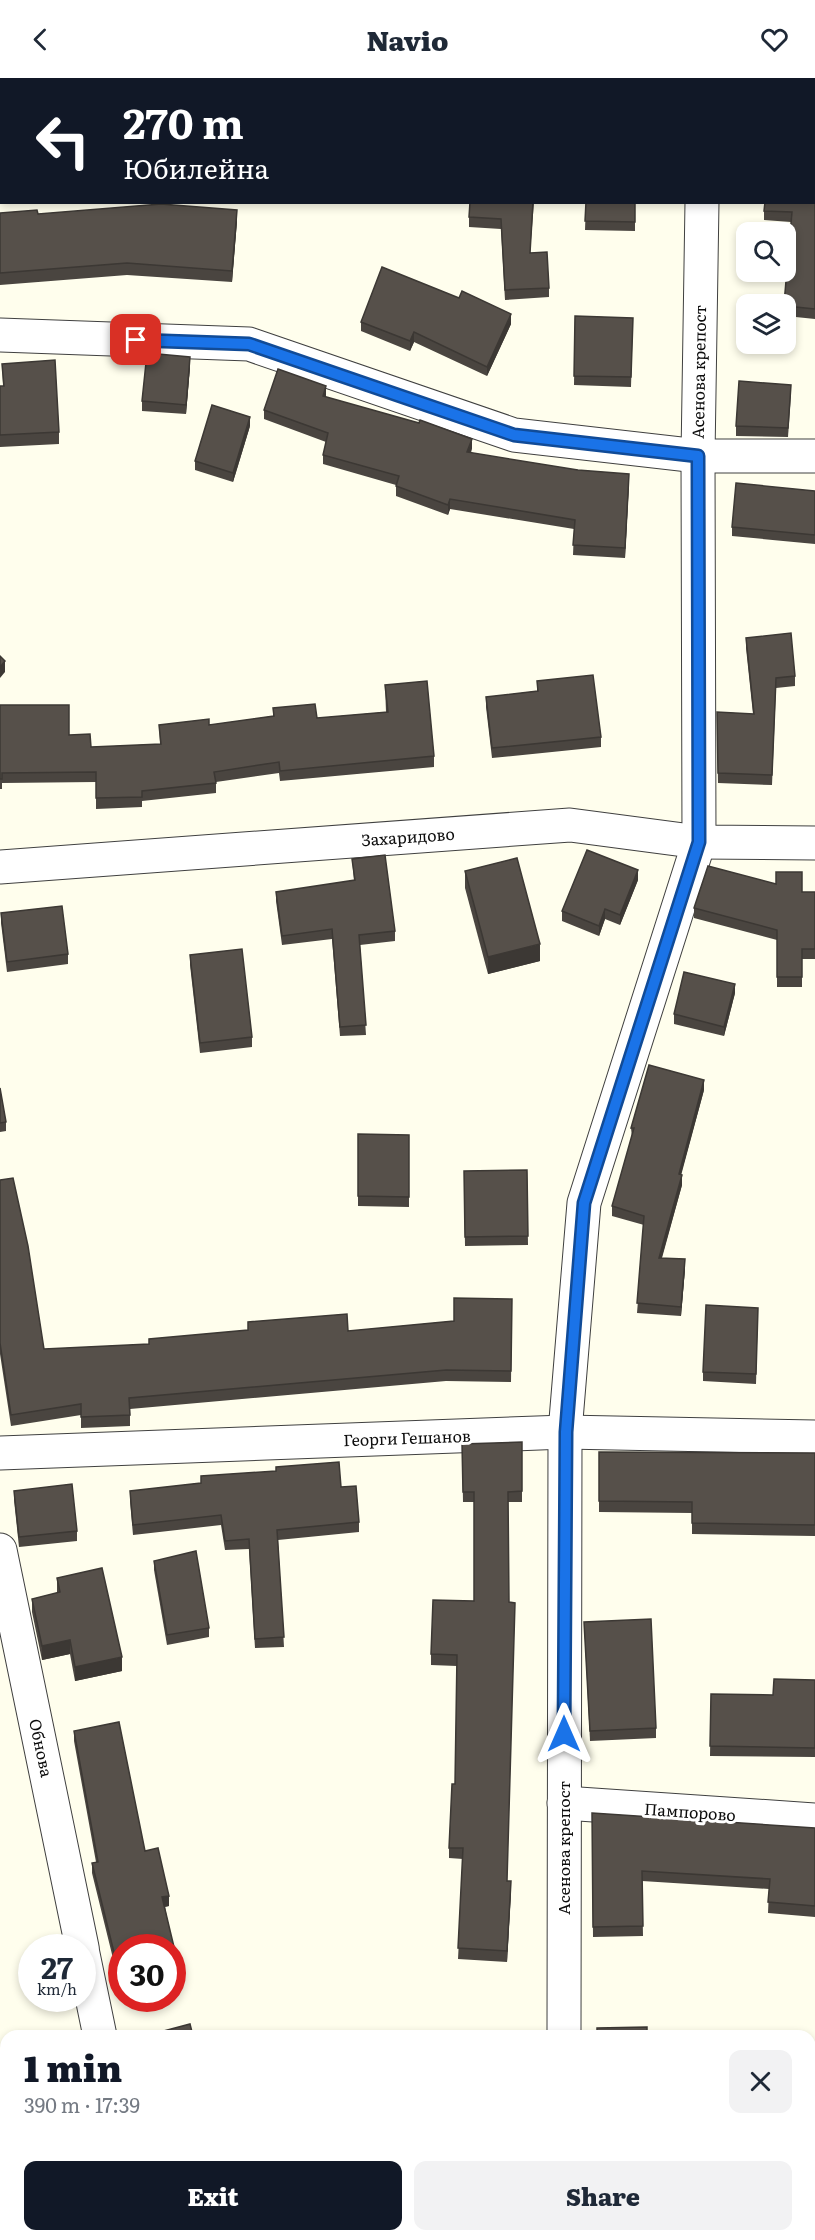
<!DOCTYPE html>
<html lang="en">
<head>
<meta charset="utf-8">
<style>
  :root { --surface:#fff; --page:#f2f2f3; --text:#1f2937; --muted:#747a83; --accent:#111827 }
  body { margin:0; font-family:Literata,serif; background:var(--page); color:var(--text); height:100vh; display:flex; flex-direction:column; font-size:22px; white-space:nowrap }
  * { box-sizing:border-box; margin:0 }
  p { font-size:20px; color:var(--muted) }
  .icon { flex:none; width:33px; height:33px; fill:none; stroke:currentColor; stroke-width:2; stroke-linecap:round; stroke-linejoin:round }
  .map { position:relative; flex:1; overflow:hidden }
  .drawer { position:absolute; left:0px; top:1952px; width:816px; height:212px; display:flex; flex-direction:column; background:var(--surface); border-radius:18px 18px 0 0; box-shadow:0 3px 9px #0003 }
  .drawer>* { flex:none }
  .banner { position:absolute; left:0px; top:0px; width:816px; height:126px; box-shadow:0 3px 9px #0003; background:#111827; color:#fff; overflow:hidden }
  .fabs { position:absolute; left:736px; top:144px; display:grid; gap:12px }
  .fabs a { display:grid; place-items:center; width:60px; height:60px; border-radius:12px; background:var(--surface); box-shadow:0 3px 9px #0003; font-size:30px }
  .speed { position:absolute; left:18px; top:1856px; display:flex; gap:12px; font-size:30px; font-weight:700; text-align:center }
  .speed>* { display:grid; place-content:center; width:78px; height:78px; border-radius:50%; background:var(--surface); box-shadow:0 3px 9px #0003; line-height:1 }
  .speed small { font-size:15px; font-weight:400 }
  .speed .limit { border:9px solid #d22; background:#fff; color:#111 }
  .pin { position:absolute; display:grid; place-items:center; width:51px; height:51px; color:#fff; margin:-26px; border-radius:12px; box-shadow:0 3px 9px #0006 }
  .me { position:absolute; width:66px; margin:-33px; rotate:0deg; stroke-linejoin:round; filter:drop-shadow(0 0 4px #0008) }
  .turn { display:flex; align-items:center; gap:21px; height:126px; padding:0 24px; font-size:27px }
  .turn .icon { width:78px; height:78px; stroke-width:2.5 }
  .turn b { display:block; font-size:42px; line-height:51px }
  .round { display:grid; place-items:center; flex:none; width:63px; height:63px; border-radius:12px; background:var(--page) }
  .summary { display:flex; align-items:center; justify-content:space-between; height:102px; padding:0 24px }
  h1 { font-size:36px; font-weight:800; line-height:45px; color:var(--accent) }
  .action { display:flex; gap:12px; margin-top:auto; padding:12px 24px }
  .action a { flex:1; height:69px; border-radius:12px; background:var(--accent); color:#fff; font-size:24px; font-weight:800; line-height:69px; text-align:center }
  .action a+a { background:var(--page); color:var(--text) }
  header { display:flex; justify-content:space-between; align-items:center; height:78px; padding:0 24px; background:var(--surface); font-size:27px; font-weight:800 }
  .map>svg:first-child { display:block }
  .farmland { fill:#f2f5ce }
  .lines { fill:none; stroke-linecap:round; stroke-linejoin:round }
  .minor-casing { stroke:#404040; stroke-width:35 }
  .minor { stroke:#fff; stroke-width:33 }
  .wall { fill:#4a4540 }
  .shaded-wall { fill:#3c3834 }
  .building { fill:#56504a; stroke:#3c3834; stroke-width:1.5 }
  .route-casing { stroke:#114b97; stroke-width:15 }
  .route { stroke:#1a73e8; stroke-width:10 }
  .labels { text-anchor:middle; stroke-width:6; stroke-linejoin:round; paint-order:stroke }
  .street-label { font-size:16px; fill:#0d0d0d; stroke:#fff }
</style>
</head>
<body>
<header><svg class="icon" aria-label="back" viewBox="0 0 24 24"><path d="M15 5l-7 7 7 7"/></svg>Navio<svg class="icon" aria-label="heart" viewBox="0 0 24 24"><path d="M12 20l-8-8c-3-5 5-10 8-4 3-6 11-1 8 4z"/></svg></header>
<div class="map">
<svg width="815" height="2162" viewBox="0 0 815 2162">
  <rect width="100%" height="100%" fill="#fffeed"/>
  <polygon class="farmland" points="0,2098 6,2098 6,2157 657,2157 657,2162 0,2162"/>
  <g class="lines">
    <g class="minor-casing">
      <g id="minor">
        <polyline points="703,2 703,0"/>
        <polyline points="0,257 249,266 514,357 698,378 815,378"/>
        <polyline points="0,789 570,747 699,764 815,765"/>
        <polyline points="0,1375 565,1354 815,1359"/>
        <polyline points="0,1472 82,1869"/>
        <polyline points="564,1725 815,1742"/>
        <polyline points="82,1871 100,1958"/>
        <polyline points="564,1958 565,1354 584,1125 699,764 698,378 702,124"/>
        <polyline points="0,2081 6,2081"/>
        <polyline points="810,2136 815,2136"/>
      </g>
    </g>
    <use href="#minor" class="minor"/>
  </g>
  <g class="wall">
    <rect x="410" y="0" width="49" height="2"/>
    <rect x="511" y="0" width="122" height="2"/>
    <polygon points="815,64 815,241 786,238 791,144 764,142 764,133"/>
    <polygon points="534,124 530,175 549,210 549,219 505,222 501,151 469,149 469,139"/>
    <polygon points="586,124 635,124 635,153 585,152"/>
    <polygon points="0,135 237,143 232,204 127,197 0,207"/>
    <polygon points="575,238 633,240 631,309 574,307"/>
    <polygon points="361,244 511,246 487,298 414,264 410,273 361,253"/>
    <polygon points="2,286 59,354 59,366 0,369 0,308 3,308"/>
    <polygon points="190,289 186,336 142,333 142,323"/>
    <polygon points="791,316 788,359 736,358 736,348"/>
    <polygon points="326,317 326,319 472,370 471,375 629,405 625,480 573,477 574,451 450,431 448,437 396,418 396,407 323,386 323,377 326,364 264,341 264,332"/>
    <polygon points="250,348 233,404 195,392 195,383"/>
    <polygon points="815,413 815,466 732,458 732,449"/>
    <polygon points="746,560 795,598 795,608 776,610 772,707 718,705 717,634 753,636 746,570"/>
    <polygon points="537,603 601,659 601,669 492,680 486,629 486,619 537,613"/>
    <polygon points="385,607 434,678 434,689 280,703 279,695 216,704 216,715 142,723 142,729 96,731 96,704 2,705 2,711 0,711 0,627 69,657 91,669 160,666 159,647 209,647 273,638 273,630 317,640 386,634"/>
    <polygon points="352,781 395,853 395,863 360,867 366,957 340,958 332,861 282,867 276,823 276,814 354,803"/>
    <polygon points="465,793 540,883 488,896 465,810"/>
    <polygon points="638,802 620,847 605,841 599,858 562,843 562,833"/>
    <polygon points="776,806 802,814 815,814 815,881 802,881 802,909 777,909 777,862 694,840 694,830"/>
    <polygon points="1,835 68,876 68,886 7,894 1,845"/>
    <polygon points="190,877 252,959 252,969 200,975 190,887"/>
    <polygon points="735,915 724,958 674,946 674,936"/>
    <polygon points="0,1010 6,1044 6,1053 0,1054"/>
    <polygon points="704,1012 681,1096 682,1107 662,1180 685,1191 681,1238 637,1235 644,1147 612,1138 612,1128 632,1059 631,1050"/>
    <polygon points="358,1056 409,1057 409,1129 358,1128"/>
    <polygon points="527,1092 528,1167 465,1168 464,1093"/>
    <polygon points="0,1102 44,1271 149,1266 248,1252 248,1244 348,1253 454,1243 512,1221 511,1304 446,1303 130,1331 130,1348 81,1350 81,1337 11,1348 0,1276"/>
    <polygon points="758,1230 756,1306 703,1303 703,1294"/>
    <polygon points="522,1364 522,1424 508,1424 507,1803 511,1813 507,1884 458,1881 463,1781 449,1780 449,1770 455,1706 457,1588 431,1587 431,1576 474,1523 474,1424 463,1424 462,1366"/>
    <polygon points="599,1374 815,1375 815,1458 692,1456 692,1435 599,1434"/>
    <polygon points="201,1398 341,1409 359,1444 359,1454 278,1462 284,1569 255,1570 249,1471 225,1472 221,1447 133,1457 130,1423 130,1413 201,1405"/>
    <polygon points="14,1413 77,1453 77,1463 19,1469 14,1422"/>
    <polygon points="154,1483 209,1550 209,1559 167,1567 154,1492"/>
    <polygon points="57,1500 122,1593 75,1603 70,1576 42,1582 32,1534 32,1521 57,1515"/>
    <polygon points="584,1544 656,1650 656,1660 590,1663"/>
    <polygon points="815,1602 815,1679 710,1678 711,1616 773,1617"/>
    <polygon points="74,1653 145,1773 169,1828 165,1829 180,1904 122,1869 122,1917 92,1795 92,1785 96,1784 74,1663"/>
    <polygon points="592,1735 815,1750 815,1839 768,1835 769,1811 642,1803 643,1858 593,1859"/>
    <polygon points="6,1977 6,2051 0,2050 0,1978"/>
    <rect x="810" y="2017" width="5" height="55"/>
  </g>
  <g class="shaded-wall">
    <polygon points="237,132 237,143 232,204 232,193"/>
    <polygon points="511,236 511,246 487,298 487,289"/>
    <polygon points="414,254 414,264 410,273 410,263"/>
    <polygon points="190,279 190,289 186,336 186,327"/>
    <polygon points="326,308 326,317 323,328 323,318"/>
    <polygon points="250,339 250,348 233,404 233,395"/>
    <polygon points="472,361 472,370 467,384 467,374"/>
    <polygon points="629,396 629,405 625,480 625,470"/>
    <polygon points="450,421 450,431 448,437 448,427"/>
    <polygon points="5,583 5,594 0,600 0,589"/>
    <polygon points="638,792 638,802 620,847 620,837"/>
    <polygon points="605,831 605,841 599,858 599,848"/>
    <polygon points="540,866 540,883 488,896 488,879"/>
    <polygon points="735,906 735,915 724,958 724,949"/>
    <polygon points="704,1002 704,1012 679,1105 679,1096"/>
    <polygon points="682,1097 682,1107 659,1189 659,1180"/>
    <polygon points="685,1181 685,1191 681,1238 681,1229"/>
    <polygon points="70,1562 70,1576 42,1582 42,1568"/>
    <polygon points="122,1579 122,1593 75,1603 75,1589"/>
    <polygon points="511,1803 511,1813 507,1884 507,1873"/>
    <polygon points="169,1818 169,1828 162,1829 162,1819"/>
    <polygon points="180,1894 180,1904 172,1906 172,1896"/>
  </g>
  <g class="building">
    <rect x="276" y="0" width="78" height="2"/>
    <polygon points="527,0 632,0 632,2 543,2"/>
    <rect x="746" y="0" width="58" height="2"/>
    <polygon points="814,64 815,64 815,231 786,228 786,226 784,226 792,134 764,133 765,124 814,124"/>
    <polygon points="470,124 533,124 530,175 547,174 549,210 505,212 501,141 469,139"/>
    <polygon points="586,124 635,124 635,144 585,143"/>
    <polygon points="161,126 237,132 232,193 127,185 0,195 0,135 37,132 38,136"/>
    <polygon points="382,189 459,220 462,213 511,236 487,289 414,254 410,263 361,244"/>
    <polygon points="575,238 633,240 631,299 574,298"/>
    <polygon points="147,275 190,279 186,327 142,323"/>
    <polygon points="55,282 59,354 0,357 0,308 4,308 2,286"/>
    <polygon points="278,291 326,308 323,318 419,345 420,342 472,361 467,374 578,392 629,396 625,470 573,467 575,442 450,421 448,427 396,408 399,398 323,377 328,355 264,332"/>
    <polygon points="739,303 791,307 788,350 736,348"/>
    <polygon points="212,327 250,339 233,395 195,383"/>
    <polygon points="736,405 815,413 815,457 732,449"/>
    <polygon points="791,555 795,598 776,600 772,697 718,695 717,634 754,636 746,560"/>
    <polygon points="0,578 5,583 0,589"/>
    <polygon points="593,597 601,659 492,670 486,619 538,613 537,603"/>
    <polygon points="427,603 434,678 280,693 279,684 214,694 216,705 142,713 142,719 96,720 96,694 2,695 2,701 0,701 0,627 69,627 69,657 90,656 91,669 161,666 159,647 209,641 209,647 274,638 273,630 315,626 317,640 388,634 385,607"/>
    <polygon points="587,772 638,792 620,837 605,831 599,848 562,833"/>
    <polygon points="385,777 395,853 359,857 366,947 340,949 332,851 282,858 276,814 355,802 352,781"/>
    <polygon points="517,780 540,866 488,879 465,793"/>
    <polygon points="708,788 776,806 776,794 802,794 802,814 815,814 815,871 802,871 802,899 777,899 777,852 694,830"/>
    <polygon points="62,828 68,876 7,884 1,835"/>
    <polygon points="242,871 252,959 200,965 190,877"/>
    <polygon points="684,894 735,906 724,949 674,936"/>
    <polygon points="649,987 704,1002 679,1096 682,1097 659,1180 685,1181 681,1229 637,1225 644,1138 612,1128 634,1050 631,1050"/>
    <polygon points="0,1010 6,1044 0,1045"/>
    <polygon points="358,1056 409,1057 409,1119 358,1118"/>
    <polygon points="527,1092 528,1158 465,1159 464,1093"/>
    <polygon points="13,1100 28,1168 44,1271 149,1266 149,1261 248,1252 248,1244 347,1236 348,1253 454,1243 454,1220 512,1221 511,1293 446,1292 129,1320 130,1337 81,1339 81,1326 11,1337 0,1265 0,1102"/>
    <polygon points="706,1227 758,1230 756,1296 703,1294"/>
    <polygon points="522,1364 522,1413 508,1414 509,1524 515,1525 507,1803 511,1803 507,1873 458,1870 463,1770 449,1770 452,1706 455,1706 457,1577 431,1576 433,1522 474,1523 474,1414 463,1414 462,1366"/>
    <polygon points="599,1374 815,1375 815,1447 692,1445 692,1424 599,1423"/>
    <polygon points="339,1384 341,1409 356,1408 359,1444 277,1452 284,1559 255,1561 249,1461 225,1463 221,1437 133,1447 130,1413 201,1405 201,1398 276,1393 276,1389"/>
    <polygon points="72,1406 77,1453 19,1459 14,1413"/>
    <polygon points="196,1473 209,1550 167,1557 154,1483"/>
    <polygon points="102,1490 122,1579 75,1589 70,1562 42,1568 32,1521 60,1514 57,1500"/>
    <polygon points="651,1541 656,1650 590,1653 584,1544"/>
    <polygon points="774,1601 815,1602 815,1670 710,1668 711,1616 773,1617"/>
    <polygon points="119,1644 145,1773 158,1770 169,1818 162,1819 180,1894 172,1896 172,1869 122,1869 122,1907 92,1785 98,1784 74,1653"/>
    <polygon points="592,1735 815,1750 815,1828 768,1824 770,1801 642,1793 643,1848 593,1849"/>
    <polygon points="190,1946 193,1958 152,1958 152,1956"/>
    <polygon points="647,1949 647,1958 597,1958 597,1950"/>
    <polygon points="6,1977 6,2042 0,2041 1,1994 0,1978"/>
    <rect x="810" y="2017" width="5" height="45"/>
  </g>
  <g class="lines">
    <g class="route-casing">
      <polyline id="route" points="136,262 249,266 514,357 698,378 699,764 584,1125 566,1354 564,1656"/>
    </g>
    <use href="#route" class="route"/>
  </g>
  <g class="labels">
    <g class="street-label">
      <text transform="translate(699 294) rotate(-89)" y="6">Асенова крепост</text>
      <text transform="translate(408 759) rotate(-4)" y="6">Захаридово</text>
      <text transform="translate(407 1360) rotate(-2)" y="6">Георги Гешанов</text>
      <text transform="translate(41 1670) rotate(78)" y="6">Обнова</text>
      <text transform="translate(690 1734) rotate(4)" y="6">Пампорово</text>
      <text transform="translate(564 1770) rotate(-90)" y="6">Асенова крепост</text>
    </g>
  </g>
</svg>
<div class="fabs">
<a><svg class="icon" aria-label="search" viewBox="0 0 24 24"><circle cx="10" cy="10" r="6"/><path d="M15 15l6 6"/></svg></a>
<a><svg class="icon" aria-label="layers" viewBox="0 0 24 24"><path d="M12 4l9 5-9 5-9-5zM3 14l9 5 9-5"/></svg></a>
</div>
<div class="speed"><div>27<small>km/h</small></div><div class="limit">30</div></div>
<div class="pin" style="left:136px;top:262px;background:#d93025"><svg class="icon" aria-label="arrive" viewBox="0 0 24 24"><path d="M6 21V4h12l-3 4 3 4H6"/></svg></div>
<svg class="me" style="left:564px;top:1656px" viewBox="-20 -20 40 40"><path d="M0-17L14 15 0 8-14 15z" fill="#1a73e8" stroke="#fff" stroke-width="4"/></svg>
<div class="banner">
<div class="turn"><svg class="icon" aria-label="left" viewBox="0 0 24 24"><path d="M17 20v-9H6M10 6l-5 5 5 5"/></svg><div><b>270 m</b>Юбилейна</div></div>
</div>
<section class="drawer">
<div class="summary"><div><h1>1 min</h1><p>390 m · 17:39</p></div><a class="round"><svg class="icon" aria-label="close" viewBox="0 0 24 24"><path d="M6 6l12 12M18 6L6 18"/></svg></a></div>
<div class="action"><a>Exit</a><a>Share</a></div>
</section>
</div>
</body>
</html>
